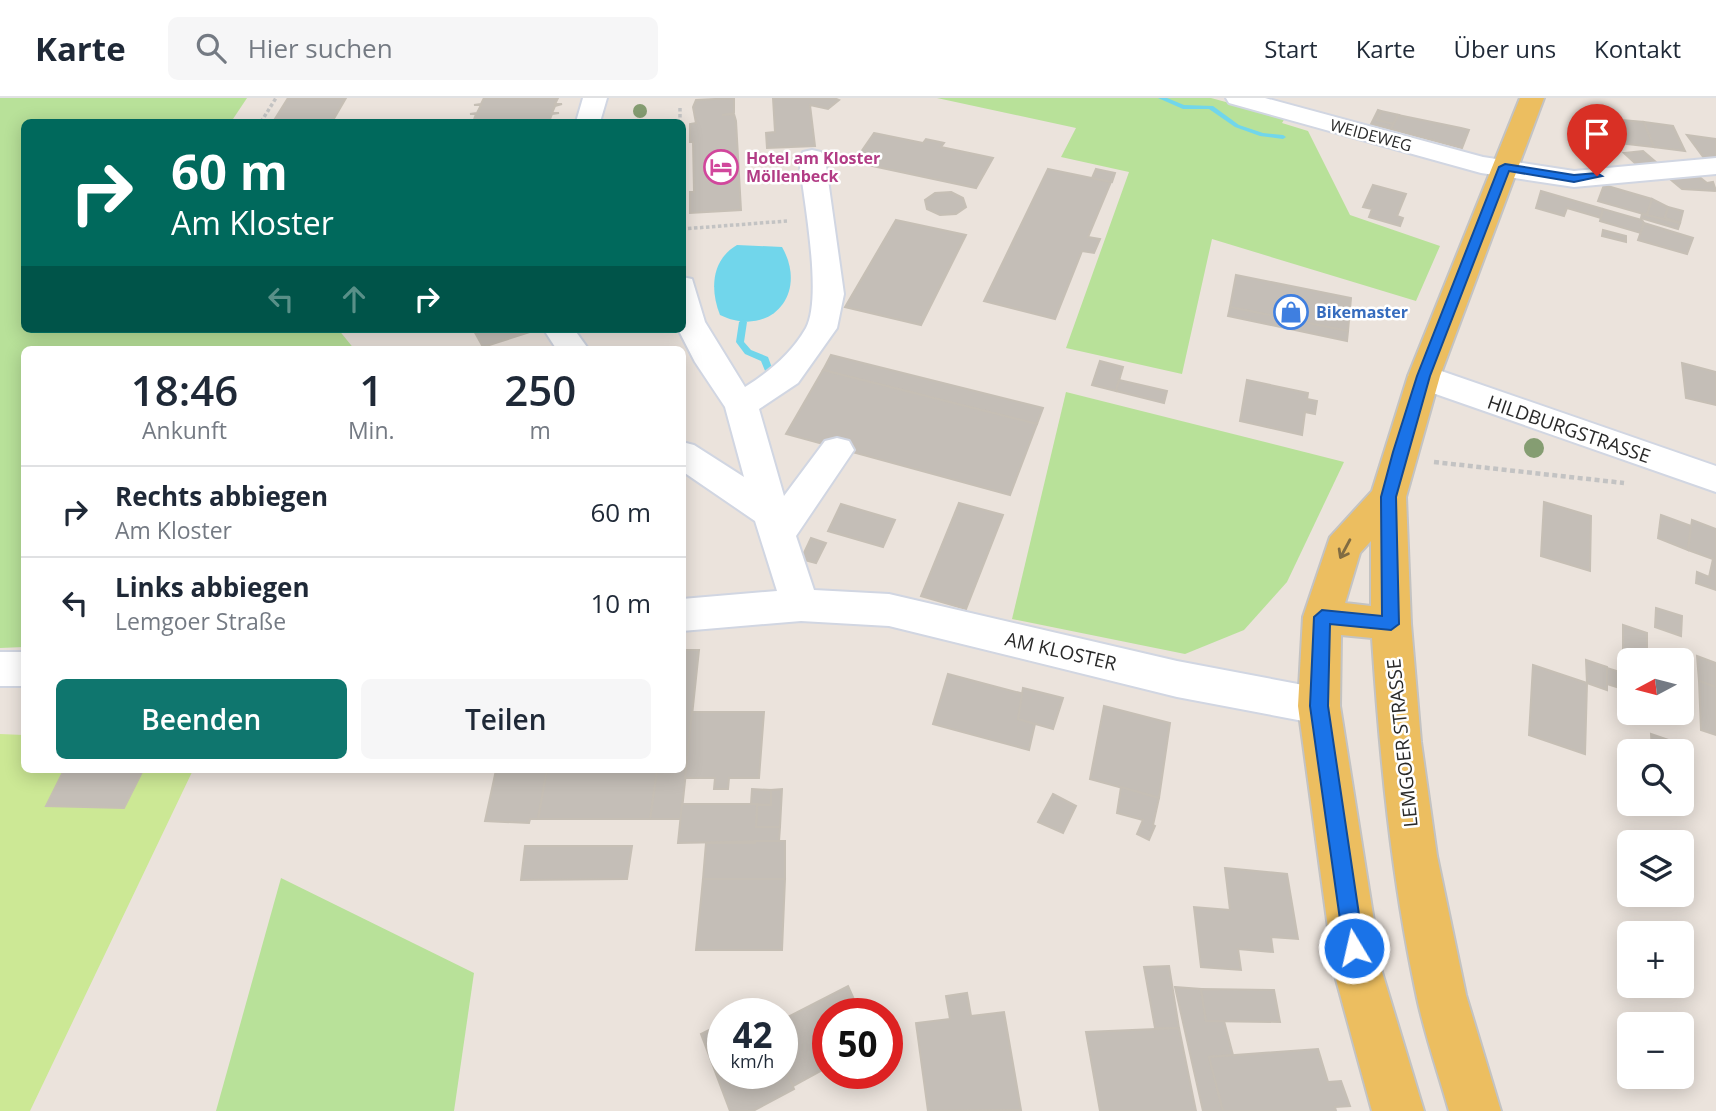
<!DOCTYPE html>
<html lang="de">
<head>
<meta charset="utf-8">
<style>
  :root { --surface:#fff; --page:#f6f6f7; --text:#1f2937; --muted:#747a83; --line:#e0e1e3; --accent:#0f766e }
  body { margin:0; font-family:"Open Sans",sans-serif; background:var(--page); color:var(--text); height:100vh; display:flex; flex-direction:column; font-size:26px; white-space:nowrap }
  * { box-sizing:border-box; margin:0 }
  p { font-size:23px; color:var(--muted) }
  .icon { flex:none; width:38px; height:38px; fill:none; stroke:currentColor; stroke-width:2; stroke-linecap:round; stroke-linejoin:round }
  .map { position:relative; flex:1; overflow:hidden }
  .details { position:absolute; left:21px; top:248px; width:665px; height:427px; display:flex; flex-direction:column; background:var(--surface); border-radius:10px; box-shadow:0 4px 18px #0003 }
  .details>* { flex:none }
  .guide { position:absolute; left:21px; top:21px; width:665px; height:214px; border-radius:10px; box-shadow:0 4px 18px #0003; background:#00695c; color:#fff; overflow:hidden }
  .needle { width:46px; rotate:263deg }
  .controls { position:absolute; left:1617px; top:550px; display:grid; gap:14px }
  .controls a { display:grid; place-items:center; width:77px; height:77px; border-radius:10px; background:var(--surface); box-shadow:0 4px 18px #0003; font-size:35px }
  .speed { position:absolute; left:707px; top:900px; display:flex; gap:14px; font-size:35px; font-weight:700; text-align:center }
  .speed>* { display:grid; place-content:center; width:91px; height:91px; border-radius:50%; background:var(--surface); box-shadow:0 4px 18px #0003; line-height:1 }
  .speed small { font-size:18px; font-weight:400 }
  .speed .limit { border:10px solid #d22; background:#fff; color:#111 }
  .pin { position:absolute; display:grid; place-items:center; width:60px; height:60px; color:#fff; margin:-72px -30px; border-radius:50% 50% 50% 0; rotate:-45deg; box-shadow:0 0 7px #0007 }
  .pin .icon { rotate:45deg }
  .me { position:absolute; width:77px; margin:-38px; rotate:351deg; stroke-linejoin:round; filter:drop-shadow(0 0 5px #0008) }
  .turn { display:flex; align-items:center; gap:24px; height:147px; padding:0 35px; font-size:32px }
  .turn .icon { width:91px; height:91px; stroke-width:2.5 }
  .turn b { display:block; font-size:49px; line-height:60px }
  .lanes { display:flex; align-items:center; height:66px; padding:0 35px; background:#0003; justify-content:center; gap:35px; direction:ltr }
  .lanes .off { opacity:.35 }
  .eta { display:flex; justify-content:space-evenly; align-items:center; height:119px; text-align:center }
  .eta b { font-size:42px; font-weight:600; line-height:49px }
  .button { display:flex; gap:14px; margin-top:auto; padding:14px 35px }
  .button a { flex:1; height:80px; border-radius:10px; background:var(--accent); color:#fff; font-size:28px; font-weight:600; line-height:80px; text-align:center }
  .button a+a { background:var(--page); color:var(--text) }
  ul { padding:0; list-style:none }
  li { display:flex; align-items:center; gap:21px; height:91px; padding:0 35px; border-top:2px solid var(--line) }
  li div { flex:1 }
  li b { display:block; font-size:26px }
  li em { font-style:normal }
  header { display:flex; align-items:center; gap:42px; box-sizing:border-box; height:98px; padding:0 35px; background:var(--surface); border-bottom:2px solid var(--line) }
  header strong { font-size:33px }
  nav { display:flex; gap:38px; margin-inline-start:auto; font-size:24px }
  .search { width:490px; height:63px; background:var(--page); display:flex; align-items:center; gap:18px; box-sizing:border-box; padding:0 24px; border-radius:10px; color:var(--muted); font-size:26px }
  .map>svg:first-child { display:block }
  .green { fill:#b8e199 }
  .pitch { fill:#cce895 }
  .water { fill:#71d6eb }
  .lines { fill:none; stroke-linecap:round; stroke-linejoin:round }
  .stream { fill:#71d6eb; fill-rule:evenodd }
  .building { fill:#c4beb7; stroke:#c6bfb5; stroke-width:2 }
  .minor-casing { stroke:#d1d6e2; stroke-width:4 }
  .major-casing { stroke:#c3c3c3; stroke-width:4 }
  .path-far1 { stroke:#c3c3c3; stroke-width:3.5; stroke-dasharray:3.5 2.5; stroke-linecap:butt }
  .path { stroke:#c3c3c3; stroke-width:4.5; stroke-dasharray:5 3.5; stroke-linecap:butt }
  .minor { fill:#fff; fill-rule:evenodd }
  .major { fill:#ecbe60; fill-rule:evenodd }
  .tree { fill:#859d72 }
  .oneway { stroke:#816c42 }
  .route { fill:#1a73e8; stroke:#114b97; stroke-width:2 }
  .labels { text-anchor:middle; stroke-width:5; stroke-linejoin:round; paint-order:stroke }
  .far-street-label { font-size:16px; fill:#292929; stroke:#fff }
  .far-hotel-label { font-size:16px; font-weight:bold; fill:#b23c85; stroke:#fff; text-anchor:start }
  .far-shop-label { font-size:16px; font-weight:bold; fill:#366cbe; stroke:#fff; text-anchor:start }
  .street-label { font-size:19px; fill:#292929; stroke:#fff }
</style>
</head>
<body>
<header>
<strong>Karte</strong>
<div class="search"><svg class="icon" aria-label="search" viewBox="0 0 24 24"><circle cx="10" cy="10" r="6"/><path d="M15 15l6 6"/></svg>Hier suchen</div>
<nav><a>Start</a><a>Karte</a><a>Über uns</a><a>Kontakt</a></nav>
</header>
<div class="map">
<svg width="1716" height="1013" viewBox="0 0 1716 1013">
  <rect width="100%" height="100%" fill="#ebe3dc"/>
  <g class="green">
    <polygon points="0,0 247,0 231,24 24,24 24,231 338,231 355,252 24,252 24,549 0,550"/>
    <polygon points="937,0 1211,0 1285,20 1282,25 1308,33 1350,117 1440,148 1416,203 1212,141 1182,276 1066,250 1129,74 1061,59 1076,30"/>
    <polygon points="1066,294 1344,364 1287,484 1244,532 1185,556 1012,521"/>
    <polygon points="281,780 474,875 454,1013 216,1013"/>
  </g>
  <polygon class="pitch" points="0,636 24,637 24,672 193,672 30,1013 0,1013"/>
  <path class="water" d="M737,147L782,149C809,196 770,241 720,217C710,192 711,162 737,147Z"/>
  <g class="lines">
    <g class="stream">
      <polygon points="1158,0 1167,0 1184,7 1213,8 1239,27 1263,35 1283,37 1286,39 1283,41 1260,38 1235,29 1209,11 1183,11"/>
      <polygon points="743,221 747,224 744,244 751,252 768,259 775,278 774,280 768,280 761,263 745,256 736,244 739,224"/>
    </g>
  </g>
  <g class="building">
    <polygon points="288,0 346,0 332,24 273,24"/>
    <polygon points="484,0 558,0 555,6 562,6 555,8 552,15 559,15 552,16 549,24 555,24 466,24 473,24 476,16 470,16 477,15 481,7 474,7 481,6"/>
    <polygon points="734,0 734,15 722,17 734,16 736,23 741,112 690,115 690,94 694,94 693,44 690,44 690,26 696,25 693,9 696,2"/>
    <polygon points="773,0 834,0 839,2 828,11 810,7 815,48 767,50 766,35 775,34"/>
    <polygon points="1378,12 1381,13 1377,22 1394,26 1391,31 1371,26"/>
    <polygon points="1381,13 1399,17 1394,26 1377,22"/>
    <polygon points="1398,17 1461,30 1469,32 1462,50 1391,31"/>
    <polygon points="1610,21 1644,24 1654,49 1619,45"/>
    <polygon points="1644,24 1673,28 1685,53 1654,49"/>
    <polygon points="874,35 923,45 926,41 944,45 941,49 993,60 976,90 854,64"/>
    <polygon points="1687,37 1716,41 1716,61 1704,60"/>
    <polygon points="1643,53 1657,65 1637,67 1624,55"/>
    <polygon points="1048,71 1111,84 1088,139 1100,141 1094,155 1082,153 1055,221 984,203"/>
    <polygon points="1096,71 1115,75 1112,84 1092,80"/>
    <polygon points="1692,73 1707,85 1713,84 1716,93 1682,91 1665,77"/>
    <polygon points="1373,87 1406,96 1397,118 1403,120 1400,128 1369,119 1372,111 1363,109"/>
    <polygon points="1604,87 1652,101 1647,117 1598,103"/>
    <polygon points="1541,93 1603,111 1601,120 1567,110 1564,118 1536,110"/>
    <polygon points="951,94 963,100 966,109 956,116 940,117 927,111 925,102 935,95"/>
    <polygon points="1652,101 1668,109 1664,122 1647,117"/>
    <polygon points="1668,109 1683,113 1680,125 1665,120"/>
    <polygon points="1603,111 1642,122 1644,125 1641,135 1600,123"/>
    <polygon points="1642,116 1680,125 1678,131 1641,120"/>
    <polygon points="896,122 966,137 921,227 845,209"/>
    <polygon points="1644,125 1693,140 1687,156 1638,142"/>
    <polygon points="1603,132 1626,138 1626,144 1602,138"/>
    <polygon points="1236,177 1351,200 1348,233 1230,209"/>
    <polygon points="1230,209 1348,233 1347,243 1228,218"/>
    <polygon points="473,231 535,231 536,232 483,249"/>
    <polygon points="831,257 1043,310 1037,326 823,272"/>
    <polygon points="1100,263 1123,269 1116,293 1092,287"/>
    <polygon points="1682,265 1716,274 1716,307 1686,300"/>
    <polygon points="823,272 1037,326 1010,397 786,336"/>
    <polygon points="1119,282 1167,293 1164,305 1116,293"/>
    <polygon points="1247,282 1308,295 1307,301 1317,303 1315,316 1305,314 1302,337 1240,323"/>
    <polygon points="1544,404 1591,418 1590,473 1541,458"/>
    <polygon points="959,405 1003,417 966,511 921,498"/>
    <polygon points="841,406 895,422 883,449 828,433"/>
    <polygon points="1661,417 1691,428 1688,452 1658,440"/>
    <polygon points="1692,422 1716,431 1716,492 1696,485 1697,474 1709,479 1713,461 1688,452"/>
    <polygon points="811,440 826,445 816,465 801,461"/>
    <polygon points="1656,510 1682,518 1681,538 1655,529"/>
    <polygon points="1623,527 1647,535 1647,562 1629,562 1629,576 1623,574"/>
    <polygon points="682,552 699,552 681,721 650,721 657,672 682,672"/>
    <polygon points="1697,558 1716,565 1716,589 1699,583"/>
    <polygon points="1586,562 1607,569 1607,592 1587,585"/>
    <polygon points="1533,567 1587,585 1585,656 1529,637"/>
    <polygon points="1607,570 1629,577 1629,593 1607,586"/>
    <polygon points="948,576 1024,596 1018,621 1035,626 1029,652 933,626"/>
    <polygon points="1699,583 1716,589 1716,637 1701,632"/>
    <polygon points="1023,590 1063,600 1053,631 1018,621"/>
    <polygon points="1104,608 1170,625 1159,700 1090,681"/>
    <polygon points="692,614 764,614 759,680 729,680 728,691 714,691 715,680 685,680"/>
    <polygon points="1651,636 1689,649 1691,680 1682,677 1682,653 1652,653"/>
    <polygon points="64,672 143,672 124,710 46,708"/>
    <polygon points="496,672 547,672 538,721 530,721 529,725 485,723"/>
    <polygon points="547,672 657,672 650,721 538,721"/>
    <polygon points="1121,689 1159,700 1153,727 1155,728 1149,742 1137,736 1143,722 1117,715"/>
    <polygon points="752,691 771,692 771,707 751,706"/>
    <polygon points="782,691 780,729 756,729 757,707 771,707 771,692"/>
    <polygon points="1053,696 1076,708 1063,735 1038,724"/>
    <polygon points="682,706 757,706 756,729 780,729 779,743 678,745"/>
    <polygon points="755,743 785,743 785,781 703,781 706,745 755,745"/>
    <polygon points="525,748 632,748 627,781 521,782"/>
    <polygon points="1225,770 1287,776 1298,841 1271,839 1273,854 1238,851 1241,872 1201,869 1194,809 1230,812"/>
    <polygon points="703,781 785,781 782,852 696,852"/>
    <polygon points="1169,868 1179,930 1155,930 1144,869"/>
    <polygon points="848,888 860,915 828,915 828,969 793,988 782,963 782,922"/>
    <polygon points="1175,889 1201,891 1206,923 1224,923 1233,957 1209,959 1223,1013 1203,1013"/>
    <polygon points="1201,891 1274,892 1280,924 1206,923"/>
    <polygon points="967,895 971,918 1004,914 1021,1012 928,1013 916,925 950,921 946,898"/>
    <polygon points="723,925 723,975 782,975 782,963 794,991 753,1013 730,1013 701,936"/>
    <polygon points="1179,930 1196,1013 1100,1013 1086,934"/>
    <polygon points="1318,951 1328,984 1341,983 1350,1008 1335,1009 1336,1013 1223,1013 1209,959"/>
  </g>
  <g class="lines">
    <g class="minor-casing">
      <g id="minor">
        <polygon points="583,0 607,0 600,24 576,24"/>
        <polygon points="1226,0 1265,0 1483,59 1574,73 1716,60 1716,76 1574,89 1481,75 1229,5"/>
        <path d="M812,52L821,54L825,60L844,196L837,230L798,285L759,311L784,398L825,343L837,340L849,343L854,352L796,438L814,492L889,496L1177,563L1319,590L1334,595L1340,608L1334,621L1319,626L1177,599L889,528L801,523L682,533V501L777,493L755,423L682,373V344L694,347L744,379L725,309L695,264L678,231H682V179L692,181L705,224L745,289C770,273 791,256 806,230C823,198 803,98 799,60L803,54Z"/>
        <polygon points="548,231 574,231 589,252 557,252 546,235"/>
        <polygon points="1424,267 1716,368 1716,394 1427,293 1413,286 1408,278 1413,270"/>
        <rect x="0" y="554" width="24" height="34"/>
      </g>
    </g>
    <g class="major-casing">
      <path id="major" d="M1520,0H1544L1440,278L1406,399L1411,526L1421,644L1437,758L1466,897L1501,1013H1449C1438,974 1424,935 1416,895C1391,777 1380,660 1372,540L1341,537L1340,608L1382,874L1424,1013H1372L1334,874L1298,608L1303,519L1330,439L1372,393L1408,278ZM1371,443V508L1345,505L1360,455Z"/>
    </g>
    <g class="path-far1">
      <polyline points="680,10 680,24"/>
      <polyline points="261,24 276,0"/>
      <polyline points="682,131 787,123"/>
    </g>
    <polyline class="path" points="1434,364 1624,385"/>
    <use href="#minor" class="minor"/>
    <use href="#major" class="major"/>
  </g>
  <g class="tree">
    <circle cx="640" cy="13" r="7"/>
    <circle cx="1534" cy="350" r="10"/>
  </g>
  <defs><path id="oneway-shaft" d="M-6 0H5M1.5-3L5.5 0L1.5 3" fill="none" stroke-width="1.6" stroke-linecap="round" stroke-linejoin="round" transform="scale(1.75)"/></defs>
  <use class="oneway" href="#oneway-shaft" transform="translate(1345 451) rotate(118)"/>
  <polygon class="route" points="1505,66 1574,77 1597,75 1602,78 1574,84 1509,73 1430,278 1396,399 1399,526 1391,532 1330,526 1328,608 1364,850 1361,858 1354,860 1347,858 1344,850 1310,608 1314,519 1322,512 1382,518 1381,399 1393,354 1417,278 1499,69"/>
  <defs>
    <g id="hotel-ring" transform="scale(1.75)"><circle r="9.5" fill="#fff" stroke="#d1479c" stroke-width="1.5"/><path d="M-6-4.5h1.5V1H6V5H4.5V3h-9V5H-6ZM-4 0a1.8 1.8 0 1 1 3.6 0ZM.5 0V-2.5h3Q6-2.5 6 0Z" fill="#d1479c"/></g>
    <g id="shop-ring" transform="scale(1.75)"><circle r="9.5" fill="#fff" stroke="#3f7fe0" stroke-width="1.5"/><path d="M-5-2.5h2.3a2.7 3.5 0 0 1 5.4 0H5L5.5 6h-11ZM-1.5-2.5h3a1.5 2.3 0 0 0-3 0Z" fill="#3f7fe0"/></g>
  </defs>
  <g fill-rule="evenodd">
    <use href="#hotel-ring" x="721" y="69"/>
    <use href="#shop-ring" x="1291" y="214"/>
  </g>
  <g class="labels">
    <g class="far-street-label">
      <text transform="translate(1371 37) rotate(15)" y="6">WEIDEWEG</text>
    </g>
    <g class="far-hotel-label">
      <text x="746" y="66">Hotel am Kloster<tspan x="746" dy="18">Möllenbeck</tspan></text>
    </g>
    <g class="far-shop-label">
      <text x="1316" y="220">Bikemaster</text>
    </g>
    <g class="street-label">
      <text transform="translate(1569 331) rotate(19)" y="7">HILDBURGSTRASSE</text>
      <text transform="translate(1061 553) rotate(13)" y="7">AM KLOSTER</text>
      <text transform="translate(1402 645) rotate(-96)" y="7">LEMGOER STRASSE</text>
    </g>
  </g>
</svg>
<div class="controls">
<a><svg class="needle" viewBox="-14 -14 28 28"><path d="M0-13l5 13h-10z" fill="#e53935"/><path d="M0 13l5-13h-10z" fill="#747a83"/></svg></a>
<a><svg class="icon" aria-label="search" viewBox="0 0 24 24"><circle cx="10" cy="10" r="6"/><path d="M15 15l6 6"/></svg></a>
<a><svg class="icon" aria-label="layers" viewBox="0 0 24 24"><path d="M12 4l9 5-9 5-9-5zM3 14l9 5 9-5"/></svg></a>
<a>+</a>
<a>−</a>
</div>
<div class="speed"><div>42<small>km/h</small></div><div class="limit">50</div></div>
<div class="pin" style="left:1597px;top:78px;background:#d93025"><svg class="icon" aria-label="arrive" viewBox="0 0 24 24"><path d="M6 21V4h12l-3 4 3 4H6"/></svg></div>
<svg class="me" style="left:1354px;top:850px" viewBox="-20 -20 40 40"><circle r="17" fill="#1a73e8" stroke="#fff" stroke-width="3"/><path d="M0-11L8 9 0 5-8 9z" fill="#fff"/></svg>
<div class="guide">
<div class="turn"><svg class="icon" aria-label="right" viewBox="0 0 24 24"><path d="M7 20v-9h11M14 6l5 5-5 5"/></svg><div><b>60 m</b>Am Kloster</div></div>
<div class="lanes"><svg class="icon off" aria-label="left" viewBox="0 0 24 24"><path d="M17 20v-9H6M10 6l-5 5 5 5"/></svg><svg class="icon off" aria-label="ahead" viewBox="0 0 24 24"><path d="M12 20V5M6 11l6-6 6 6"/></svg><svg class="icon" aria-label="right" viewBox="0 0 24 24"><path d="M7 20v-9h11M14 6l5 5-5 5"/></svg></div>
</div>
<section class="details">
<div class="eta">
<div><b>18:46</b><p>Ankunft</p></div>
<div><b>1</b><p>Min.</p></div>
<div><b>250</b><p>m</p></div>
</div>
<ul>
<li><svg class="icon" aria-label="right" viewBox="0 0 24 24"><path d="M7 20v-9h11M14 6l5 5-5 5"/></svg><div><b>Rechts abbiegen</b><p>Am Kloster</p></div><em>60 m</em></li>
<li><svg class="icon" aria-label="left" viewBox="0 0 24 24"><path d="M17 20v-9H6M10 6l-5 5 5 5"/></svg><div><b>Links abbiegen</b><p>Lemgoer Straße</p></div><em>10 m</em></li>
</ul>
<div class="button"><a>Beenden</a><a>Teilen</a></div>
</section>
</div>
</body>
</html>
